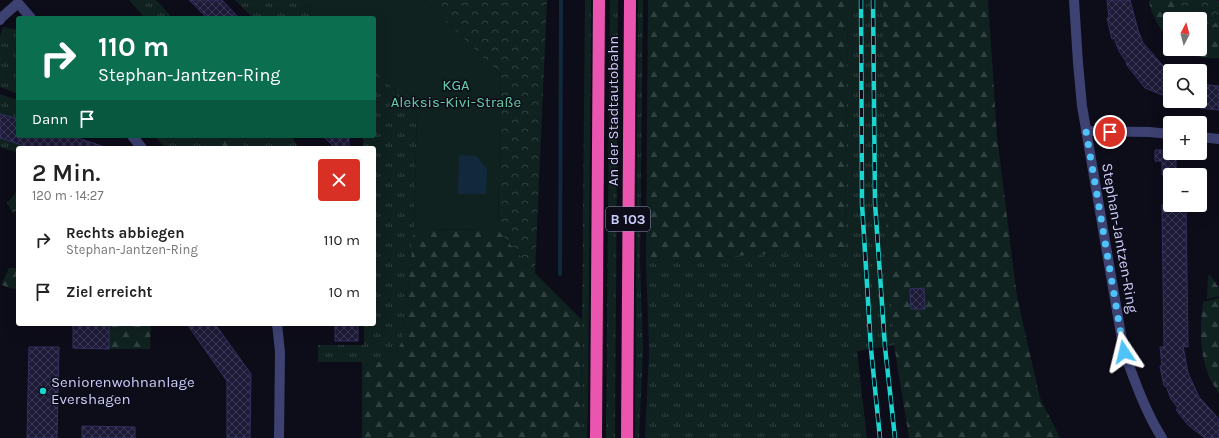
<!DOCTYPE html>
<html lang="de">
<head>
<meta charset="utf-8">
<style>
  :root { --surface:#fff; --page:#f6f6f6; --text:#222; --muted:#767676 }
  body { margin:0; font-family:Karla,sans-serif; background:var(--page); color:var(--text); height:100vh; display:flex; flex-direction:column; font-size:15px; white-space:nowrap }
  * { box-sizing:border-box; margin:0 }
  p { font-size:13px; color:var(--muted) }
  .icon { flex:none; width:22px; height:22px; fill:none; stroke:currentColor; stroke-width:2; stroke-linecap:round; stroke-linejoin:round }
  .map { position:relative; flex:1; overflow:hidden }
  .sheet { position:absolute; left:16px; top:146px; width:360px; height:180px; display:flex; flex-direction:column; background:var(--surface); border-radius:4px; box-shadow:0 4px 16px #0002 }
  .sheet>* { flex:none }
  .banner { position:absolute; left:16px; top:16px; width:360px; height:122px; border-radius:4px; box-shadow:0 4px 16px #0002; background:#0b6e4f; color:#fff; overflow:hidden }
  .needle { width:26px; rotate:6deg }
  .controls { position:absolute; left:1163px; top:12px; display:grid; gap:8px }
  .controls a { display:grid; place-items:center; width:44px; height:44px; border-radius:4px; background:var(--surface); box-shadow:0 4px 16px #0002; font-size:20px }
  .pin { position:absolute; display:grid; place-items:center; width:34px; height:34px; color:#fff; margin:-17px; border:2px solid #fff; border-radius:50%; box-shadow:0 1px 4px #0007 }
  .me { position:absolute; width:44px; margin:-22px; rotate:350deg; stroke-linejoin:round; filter:drop-shadow(0 0 3px #0008) }
  .turn { display:flex; align-items:center; gap:14px; height:84px; padding:0 16px; font-size:18px }
  .turn .icon { width:52px; height:52px; stroke-width:2.5 }
  .turn b { display:block; font-size:28px; line-height:34px }
  .then { display:flex; align-items:center; height:38px; padding:0 16px; background:#0003; gap:8px; font-size:15px }
  .round { display:grid; place-items:center; flex:none; width:42px; height:42px; border-radius:4px; background:var(--page) }
  .headline { display:flex; align-items:center; justify-content:space-between; height:68px; padding:0 16px }
  h1 { font-size:24px; font-weight:600; line-height:30px }
  ul { padding:0; list-style:none }
  li { display:flex; align-items:center; gap:12px; height:52px; padding:0 16px }
  li div { flex:1 }
  li b { display:block; font-size:15px }
  li em { font-style:normal }
  .map>svg:first-child { display:block }
  .grass { fill:url(#grass-tufts) }
  .forest { fill:url(#forest-firs) }
  .park { fill:url(#park-crowns) }
  .garden { fill:#102220 }
  .water { fill:#12293d }
  .lines { fill:none; stroke-linecap:round; stroke-linejoin:round }
  .stream { stroke:#12293d; stroke-width:4 }
  .building { fill:url(#building-cross-hatch); stroke:#333061 }
  .minor { stroke:#3d4273; stroke-width:10 }
  .highway { stroke:#ea55af; stroke-width:12 }
  .rail-casing { stroke:#1ad6d1; stroke-width:4.5 }
  .rail { stroke:#0d0c19; stroke-width:3; stroke-dasharray:9; stroke-linecap:butt }
  .route { stroke:#4fc3f7; stroke-width:7; stroke-dasharray:0 12.6 }
  .poi-dot { fill:#1ad6d1; stroke:#0d0c19; stroke-width:1.5 }
  .labels { text-anchor:middle; stroke-width:3; stroke-linejoin:round; paint-order:stroke }
  .shield { fill:#0d0c19; stroke:#9292b6; stroke-width:1 }
  .shield-label { font-size:14px; font-weight:bold; fill:#cbccf9 }
  .park-label { font-size:15px; fill:#61cea6; stroke:#0d0c19 }
  .street-label { font-size:15px; fill:#cbccf9; stroke:#0d0c19 }
  .poi-label { font-size:15px; fill:#cbccf9; stroke:#0d0c19; text-anchor:start }
</style>
</head>
<body>
<div class="map">
<svg width="1219" height="438" viewBox="0 0 1219 438">
  <defs>
    <pattern id="grass-tufts" width="24" height="20" patternUnits="userSpaceOnUse"><rect width="24" height="20" fill="#102220"/><path d="M3 7l-1-3M5 7V3M7 7l1-3M15 17l-1-3M17 17v-4M19 17l1-3" fill="none" stroke="#314141"/></pattern>
    <pattern id="forest-firs" width="22" height="20" patternUnits="userSpaceOnUse"><rect width="22" height="20" fill="#102220"/><path d="M5 1l3.5 6h-7zM16 11l3.5 6h-7z" fill="#314141"/></pattern>
    <pattern id="park-crowns" width="20" height="18" patternUnits="userSpaceOnUse"><rect width="20" height="18" fill="#102220"/><path d="M2 6a3 3 0 1 1 6 0M12 15a3 3 0 1 1 6 0" fill="none" stroke="#314141"/></pattern>
    <pattern id="building-cross-hatch" width="8" height="8" patternUnits="userSpaceOnUse"><rect width="8" height="8" fill="#1d1b38"/><path d="M0 0l8 8M0 8l8-8" fill="none" stroke="#3c3b56"/></pattern>
  </defs>
  <rect width="100%" height="100%" fill="#0d0c19"/>
  <g class="grass">
    <polygon points="129,0 156,0 170,15 167,18 145,18"/>
    <polygon points="235,0 301,0 320,18 253,18"/>
    <polygon points="585,0 591,0 588,408 587,438 581,438"/>
    <polygon points="610,0 618,0 615,438 606,438"/>
    <polygon points="638,0 643,0 640,263 643,351 639,438 635,438"/>
    <polygon points="848,0 980,0 940,338 857,351 867,438 645,438 649,351 646,263 845,248"/>
    <polygon points="3,27 18,30 18,94 0,87 0,36"/>
    <polygon points="374,70 417,111 414,229 403,340 390,362 318,362 318,345 364,345 364,324 374,324 374,148 363,148 363,136 374,136"/>
    <polygon points="0,94 18,100 18,119 0,114"/>
    <polygon points="155,136 292,136 299,148 165,148"/>
    <polygon points="0,138 31,148 18,148 18,153 0,147"/>
  </g>
  <g class="forest">
    <polygon points="648,0 848,0 845,248 646,263"/>
    <polygon points="883,0 988,0 997,136 1017,297 1040,398 1060,438 909,438 894,345 885,203"/>
    <path d="M1149,0H1177L1179,10L1184,19H1170V41C1160,29 1151,16 1149,0Z"/>
    <path d="M1219,19V58C1206,59 1191,57 1180,49H1200V33L1203,35Z"/>
    <polygon points="207,136 234,136 248,148 206,148 205,146"/>
    <polygon points="414,229 498,230 535,273 582,320 581,438 362,438 362,362 390,362 403,340"/>
    <polygon points="9,268 18,268 18,290 1,285"/>
    <polygon points="1210,275 1219,288 1219,296 1207,299 1208,276"/>
    <path d="M1219,298V393C1199,368 1199,333 1203,302Z"/>
    <polygon points="109,324 151,324 150,349 109,349"/>
  </g>
  <g class="park">
    <polygon points="424,0 547,0 535,273 498,230 501,75"/>
    <polygon points="1177,0 1218,0 1219,2 1219,19 1203,35 1200,33 1200,19 1184,19 1179,10"/>
    <polygon points="18,190 18,211 13,213 7,203"/>
  </g>
  <polygon class="garden" points="301,0 424,0 501,75 498,230 414,229 417,111 374,70 374,18 320,18"/>
  <polygon class="water" points="459,155 476,156 487,169 486,194 458,194"/>
  <g class="lines">
    <polyline class="stream" points="560,274 561,0"/>
  </g>
  <g class="building">
    <polygon points="189,0 222,0 239,18 207,18"/>
    <polygon points="1107,0 1130,0 1138,30 1143,43 1165,68 1170,71 1170,98 1145,88 1126,64 1127,63 1119,51 1114,38 1112,39 1107,18 1109,18"/>
    <polygon points="1200,84 1219,86 1219,110 1200,108"/>
    <polygon points="0,114 18,119 18,136 72,136 102,146 102,148 31,148 0,138"/>
    <polygon points="323,136 349,136 349,148 335,148"/>
    <polygon points="1155,150 1170,150 1170,153 1176,153 1176,175 1162,175 1162,161 1155,161"/>
    <polygon points="1162,205 1186,205 1188,347 1183,346 1188,373 1199,397 1219,419 1219,438 1205,438 1188,425 1176,410 1178,408 1171,399 1166,386 1164,386 1160,366 1162,366 1160,347 1164,347"/>
    <polygon points="924,288 925,309 911,309 910,289"/>
    <polygon points="73,324 109,324 109,349 73,348"/>
    <polygon points="187,324 215,324 251,374 250,438 227,438 227,381"/>
    <rect x="335" y="324" width="23" height="17"/>
    <polygon points="29,347 59,347 57,438 27,438"/>
    <polygon points="82,426 135,427 135,438 82,438"/>
  </g>
  <g class="lines">
    <g class="minor">
      <path d="M1074,0L1078,63L1082,106L1124,352C1135,381 1145,411 1162,438"/>
      <polyline points="0,20 1,18 18,3 31,18"/>
      <polyline points="1086,131 1149,132 1170,134"/>
      <polyline points="132,136 142,148"/>
      <polyline points="1200,137 1219,139"/>
      <polyline points="277,324 280,352 279,438"/>
    </g>
    <g class="highway">
      <polyline points="596,438 599,0"/>
      <polyline points="627,438 630,0"/>
    </g>
    <g class="rail-casing">
      <g id="rail">
        <polyline points="861,0 862,204 871,349 880,438"/>
        <polyline points="873,0 875,203 885,347 895,438"/>
      </g>
    </g>
    <use href="#rail" class="rail"/>
  </g>
  <g class="lines">
    <polyline class="route" points="1110,132 1086,131 1124,352"/>
  </g>
  <circle class="poi-dot" cx="43" cy="391" r="4"/>
  <g class="labels">
    <rect class="shield" x="606" y="207" width="44" height="24" rx="3"/>
    <g class="shield-label">
      <text x="628" y="224">B 103</text>
    </g>
    <g class="park-label">
      <text x="456" y="90">KGA<tspan x="456" dy="17">Aleksis-Kivi-Straße</tspan></text>
    </g>
    <g class="street-label">
      <text transform="translate(613 111) rotate(-90)" y="5">An der Stadtautobahn</text>
      <text transform="translate(1120 238) rotate(80)" y="5">Stephan-Jantzen-Ring</text>
    </g>
    <g class="poi-label">
      <text x="51" y="387">Seniorenwohnanlage<tspan x="51" dy="17">Evershagen</tspan></text>
    </g>
  </g>
</svg>
<div class="controls">
<a><svg class="needle" viewBox="-14 -14 28 28"><path d="M0-13l5 13h-10z" fill="#e53935"/><path d="M0 13l5-13h-10z" fill="#767676"/></svg></a>
<a><svg class="icon" aria-label="search" viewBox="0 0 24 24"><circle cx="10" cy="10" r="6"/><path d="M15 15l6 6"/></svg></a>
<a>+</a>
<a>−</a>
</div>
<div class="pin" style="left:1110px;top:132px;background:#d93025"><svg class="icon" aria-label="arrive" viewBox="0 0 24 24"><path d="M6 21V4h12l-3 4 3 4H6"/></svg></div>
<svg class="me" style="left:1124px;top:352px" viewBox="-20 -20 40 40"><path d="M0-17L14 15 0 8-14 15z" fill="#4fc3f7" stroke="#fff" stroke-width="4"/></svg>
<div class="banner">
<div class="turn"><svg class="icon" aria-label="right" viewBox="0 0 24 24"><path d="M7 20v-9h11M14 6l5 5-5 5"/></svg><div><b>110 m</b>Stephan-Jantzen-Ring</div></div>
<div class="then">Dann<svg class="icon" aria-label="arrive" viewBox="0 0 24 24"><path d="M6 21V4h12l-3 4 3 4H6"/></svg></div>
</div>
<section class="sheet">
<div class="headline"><div><h1>2 Min.</h1><p>120 m · 14:27</p></div><a class="round" style="background:#d93025;color:#fff"><svg class="icon" aria-label="close" viewBox="0 0 24 24"><path d="M6 6l12 12M18 6L6 18"/></svg></a></div>
<ul>
<li><svg class="icon" aria-label="right" viewBox="0 0 24 24"><path d="M7 20v-9h11M14 6l5 5-5 5"/></svg><div><b>Rechts abbiegen</b><p>Stephan-Jantzen-Ring</p></div><em>110 m</em></li>
<li><svg class="icon" aria-label="arrive" viewBox="0 0 24 24"><path d="M6 21V4h12l-3 4 3 4H6"/></svg><div><b>Ziel erreicht</b></div><em>10 m</em></li>
</ul>
</section>
</div>
</body>
</html>
